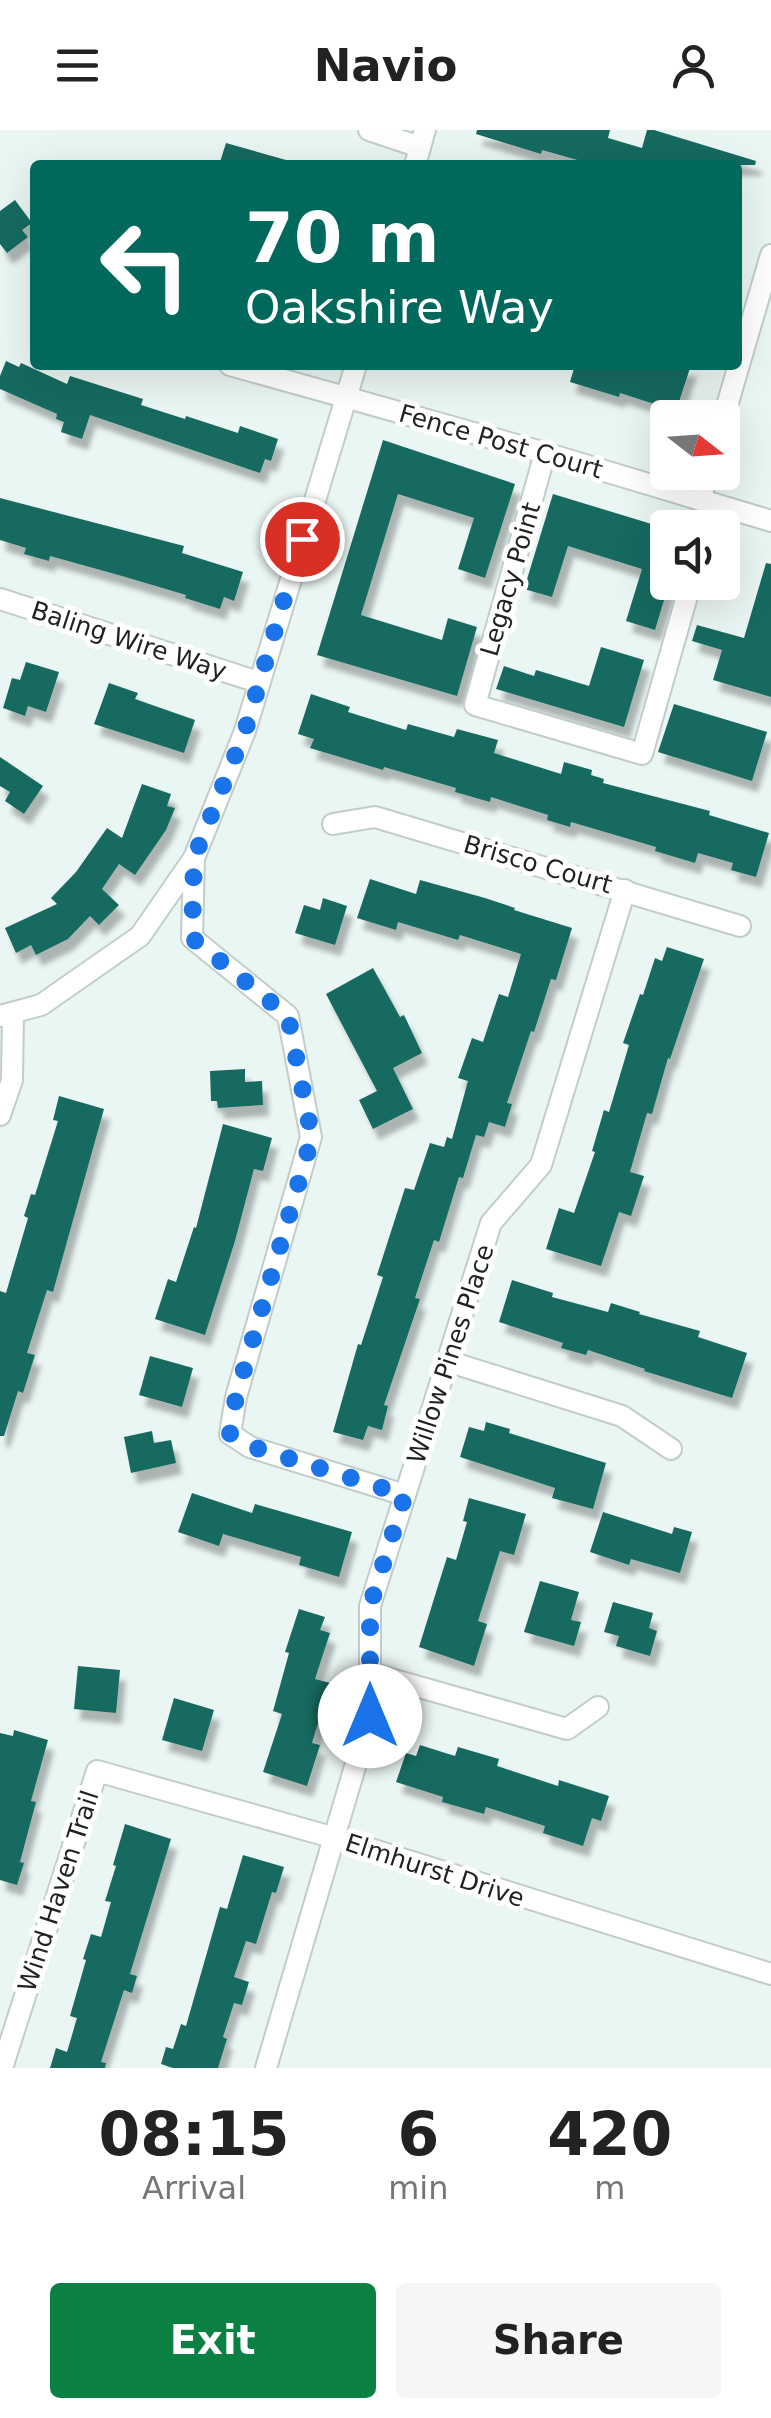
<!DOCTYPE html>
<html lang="en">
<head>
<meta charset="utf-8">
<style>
  :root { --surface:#fff; --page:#f6f6f6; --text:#222; --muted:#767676; --accent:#0b8043 }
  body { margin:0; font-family:"DejaVu Sans",sans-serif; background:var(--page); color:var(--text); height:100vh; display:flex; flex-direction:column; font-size:38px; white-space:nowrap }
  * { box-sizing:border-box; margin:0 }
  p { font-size:32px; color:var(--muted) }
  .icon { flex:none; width:55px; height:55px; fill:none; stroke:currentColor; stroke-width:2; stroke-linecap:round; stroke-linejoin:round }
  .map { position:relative; height:1938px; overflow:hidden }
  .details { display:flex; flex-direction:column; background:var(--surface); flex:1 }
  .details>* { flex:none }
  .hud { position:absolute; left:30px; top:30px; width:712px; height:210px; border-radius:10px; box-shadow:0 10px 40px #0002; background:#00695c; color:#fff; overflow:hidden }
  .needle { width:65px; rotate:107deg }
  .controls { position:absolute; left:650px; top:270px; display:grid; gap:20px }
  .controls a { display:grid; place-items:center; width:90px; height:90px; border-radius:10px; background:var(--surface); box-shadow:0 10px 40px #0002; font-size:50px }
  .pin { position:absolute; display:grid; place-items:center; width:85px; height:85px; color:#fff; margin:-42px; border:5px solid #fff; border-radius:50%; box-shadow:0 2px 10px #0007 }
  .me { position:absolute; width:110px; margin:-55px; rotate:0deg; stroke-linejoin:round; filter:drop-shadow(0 0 8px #0008) }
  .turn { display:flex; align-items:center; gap:35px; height:210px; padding:0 50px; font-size:45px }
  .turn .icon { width:130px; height:130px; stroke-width:2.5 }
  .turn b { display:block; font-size:70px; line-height:85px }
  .eta { display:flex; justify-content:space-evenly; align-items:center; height:170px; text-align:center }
  .eta b { font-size:60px; font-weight:600; line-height:70px }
  .button { display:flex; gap:20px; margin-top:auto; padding:20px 50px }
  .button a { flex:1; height:115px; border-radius:10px; background:var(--accent); color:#fff; font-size:40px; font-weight:600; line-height:115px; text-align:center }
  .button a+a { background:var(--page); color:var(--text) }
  header { display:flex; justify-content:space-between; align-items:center; height:130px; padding:0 50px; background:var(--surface); font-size:45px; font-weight:600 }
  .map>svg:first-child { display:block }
  .building { fill:#196a60; filter:url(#shadow) }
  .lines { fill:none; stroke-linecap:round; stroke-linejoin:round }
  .street-casing { stroke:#c2cdcb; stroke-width:24 }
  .street { stroke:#fff; stroke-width:20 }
  .route { stroke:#1a73e8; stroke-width:18; stroke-dasharray:0 32.4 }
  .labels { text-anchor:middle; stroke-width:10; stroke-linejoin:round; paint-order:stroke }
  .street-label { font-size:25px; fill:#1e2221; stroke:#fff }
</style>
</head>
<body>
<header><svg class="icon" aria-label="menu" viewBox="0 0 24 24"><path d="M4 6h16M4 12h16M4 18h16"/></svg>Navio<svg class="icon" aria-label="person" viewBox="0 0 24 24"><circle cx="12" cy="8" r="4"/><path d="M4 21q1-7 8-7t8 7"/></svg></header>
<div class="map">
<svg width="771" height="1938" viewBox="0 0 771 1938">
  <defs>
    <filter id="shadow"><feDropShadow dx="6" dy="11" stdDeviation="2.5" flood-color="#0004"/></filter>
  </defs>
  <rect width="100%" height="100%" fill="#eaf6f3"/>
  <g class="building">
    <polygon points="477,0 610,0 608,8 642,18 647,0 654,0 756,31 755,35 595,35 542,20 541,24 476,4"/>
    <polygon points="226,13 286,30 285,35 219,35"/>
    <polygon points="15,70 32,93 22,100 28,107 7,123 0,114 0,81"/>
    <polygon points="6,231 19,237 21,233 67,254 70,246 143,269 141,275 185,289 186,286 238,303 240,296 278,309 271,331 265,329 260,343 90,285 82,309 61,302 64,292 56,289 57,284 0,259 0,246"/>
    <polygon points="575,235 691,235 676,281 620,263 619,267 570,252"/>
    <polygon points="383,310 515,354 485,448 458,439 474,388 398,364 361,485 442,510 448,488 477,497 457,566 317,525"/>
    <polygon points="553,364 668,399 668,457 655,500 626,491 642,439 568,416 552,467 524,459"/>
    <polygon points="0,368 184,416 182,423 243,442 234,471 224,467 220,479 185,468 186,465 122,446 50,426 49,431 24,424 26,418 0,410"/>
    <polygon points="766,433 771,434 771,567 713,550 722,520 692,511 697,495 744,508"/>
    <polygon points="601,517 644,530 624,597 496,559 504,536 534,546 536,540 589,556"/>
    <polygon points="26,532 59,542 46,582 28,576 25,586 3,578 12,548 20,550"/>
    <polygon points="109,553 138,563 135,569 195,590 184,623 94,594"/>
    <polygon points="311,564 350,577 348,582 406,600 408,594 454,607 457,599 498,610 494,623 561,644 564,632 592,640 591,645 604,649 603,653 710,681 709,685 769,703 756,747 731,740 733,733 698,723 695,733 655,721 656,717 571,692 570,697 547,690 548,685 491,667 490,672 455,662 456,658 384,637 383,640 310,618 314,609 298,604"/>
    <polygon points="674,574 767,602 752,651 658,622"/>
    <polygon points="0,627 43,656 24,684 5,671 10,662 0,656"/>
    <polygon points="142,654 171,664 167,676 175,678 166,700 135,745 119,734 102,759 119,775 99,795 90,786 68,809 36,825 31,815 16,823 5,798 57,774 51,768 76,742 107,698 122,708"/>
    <polygon points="370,749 416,764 420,750 485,768 515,778 514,780 572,798 556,850 551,849 534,902 531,901 507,973 512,974 505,997 489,992 484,1007 476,1005 463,1048 459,1047 439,1112 434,1110 415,1168 420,1169 384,1275 388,1276 382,1300 368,1296 363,1310 333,1302 358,1214 361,1215 383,1147 377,1145 405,1058 414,1060 430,1013 444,1017 447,1007 452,1009 468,951 458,948 472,908 483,912 499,864 508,867 521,824 460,805 458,810 398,792 396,800 357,788"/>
    <polygon points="323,768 347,776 335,815 295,803 304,775 320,780"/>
    <polygon points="667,817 704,829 670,929 668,928 652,984 647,983 630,1042 644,1046 631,1086 619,1082 601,1136 546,1119 559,1078 574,1083 595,1022 592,1021 604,980 609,982 629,915 623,913 640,864 643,865 655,828 662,831"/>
    <polygon points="373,838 400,887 404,885 422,923 393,938 413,979 373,999 359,970 377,961 326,864"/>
    <polygon points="245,939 245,952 262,951 263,975 218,978 217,971 211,971 210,941"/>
    <polygon points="59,966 104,979 53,1162 47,1160 27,1223 35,1225 23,1263 18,1261 4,1306 0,1306 0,1161 6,1163 28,1088 24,1086 31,1064 35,1065 58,991 53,990"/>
    <polygon points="223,994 272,1008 263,1041 254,1039 235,1111 205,1205 155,1189 168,1149 176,1152 194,1097 196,1098"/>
    <polygon points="512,1150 553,1163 552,1167 608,1182 611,1173 640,1182 639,1184 700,1201 698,1207 747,1223 732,1268 644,1241 645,1239 588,1220 586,1225 561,1218 563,1213 499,1192"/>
    <polygon points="150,1226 193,1238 182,1277 139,1265"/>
    <polygon points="486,1292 510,1299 509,1303 606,1333 593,1379 552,1368 555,1358 460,1327 469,1297 484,1301"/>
    <polygon points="152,1301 154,1313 171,1310 176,1333 131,1343 124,1307"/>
    <polygon points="192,1363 252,1383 255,1374 352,1402 339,1447 299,1435 301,1427 223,1404 219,1416 178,1402"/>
    <polygon points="469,1368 526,1384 514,1425 500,1421 478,1491 487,1494 474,1536 419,1517 447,1427 456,1430 467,1392 463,1391"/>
    <polygon points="603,1382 672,1404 674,1397 692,1402 680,1443 631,1429 629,1435 590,1422"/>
    <polygon points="540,1451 579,1462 571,1490 581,1492 574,1516 524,1502"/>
    <polygon points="613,1472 653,1483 649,1498 657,1501 650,1526 616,1516 619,1506 604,1502"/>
    <polygon points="299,1479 325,1487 320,1500 330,1503 315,1549 330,1553 312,1613 320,1615 307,1656 263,1642 282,1584 273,1581 289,1523 285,1522"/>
    <polygon points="78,1536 120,1540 116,1583 74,1579"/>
    <polygon points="174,1568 214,1580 202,1621 162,1610"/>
    <polygon points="14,1600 48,1610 31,1671 36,1672 20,1732 24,1733 17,1755 0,1750 0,1603 13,1606"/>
    <polygon points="420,1615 455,1626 458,1617 499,1629 497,1636 558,1656 559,1650 609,1666 601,1691 592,1688 583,1716 543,1703 545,1696 486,1677 484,1684 442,1672 443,1667 396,1652 406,1623 416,1626"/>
    <polygon points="125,1694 171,1709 130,1844 137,1846 132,1863 124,1860 101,1932 106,1933 105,1938 50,1938 56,1918 67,1922 77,1888 70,1886 86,1830 83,1829 91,1804 101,1807 111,1772 105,1771 116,1736 113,1735"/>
    <polygon points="243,1725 284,1737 276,1763 272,1762 256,1814 246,1811 234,1847 249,1852 242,1875 234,1873 223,1907 227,1909 218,1938 173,1938 161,1934 166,1917 173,1919 181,1894 186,1896 220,1777 227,1779"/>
  </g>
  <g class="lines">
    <g class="street-casing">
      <g id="street">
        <polyline points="369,0 420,17"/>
        <polyline points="415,35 425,0"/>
        <polyline points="230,235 545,323 771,391"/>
        <polyline points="722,293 771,125"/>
        <polyline points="545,323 475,575 642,624 691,452"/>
        <polyline points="700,370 708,342"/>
        <polyline points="707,398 714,374"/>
        <polyline points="0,469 258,552"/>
        <polyline points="333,694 375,687 740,796"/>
        <polyline points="194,728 192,808 288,886 311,1007 236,1267 230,1304 250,1317 405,1365"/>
        <polyline points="0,886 41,875 140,806 194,728 245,601 356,235"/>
        <polyline points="0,985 12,950 13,883"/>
        <polyline points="447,1231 622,1286 671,1319"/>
        <polyline points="370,1543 567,1599 598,1577"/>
        <polyline points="2,1938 97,1641 335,1708 771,1844"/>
        <polyline points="266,1938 370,1586 370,1476 491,1093 541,1035 625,760"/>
      </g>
    </g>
    <use href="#street" class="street"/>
  </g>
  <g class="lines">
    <polyline class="route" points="302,409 245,601 194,728 192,808 288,886 312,1007 236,1267 230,1304 250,1316 405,1365 370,1476 370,1586"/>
  </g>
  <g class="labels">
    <g class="street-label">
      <text transform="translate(501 311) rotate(16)" y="9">Fence Post Court</text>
      <text transform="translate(510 449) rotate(-74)" y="9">Legacy Point</text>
      <text transform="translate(129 510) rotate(18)" y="9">Baling Wire Way</text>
      <text transform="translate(538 734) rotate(16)" y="9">Brisco Court</text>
      <text transform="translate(450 1224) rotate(-72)" y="9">Willow Pines Place</text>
      <text transform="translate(435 1740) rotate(18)" y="9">Elmhurst Drive</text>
      <text transform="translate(58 1761) rotate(-72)" y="9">Wind Haven Trail</text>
    </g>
  </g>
</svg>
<div class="controls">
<a><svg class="needle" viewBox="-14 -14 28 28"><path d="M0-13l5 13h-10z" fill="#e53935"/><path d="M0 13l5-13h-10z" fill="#767676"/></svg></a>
<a><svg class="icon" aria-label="sound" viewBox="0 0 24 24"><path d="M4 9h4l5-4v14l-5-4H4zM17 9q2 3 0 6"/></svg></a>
</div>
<div class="pin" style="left:302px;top:409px;background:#d93025"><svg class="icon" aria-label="arrive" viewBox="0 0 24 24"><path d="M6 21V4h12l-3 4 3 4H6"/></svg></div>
<svg class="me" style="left:370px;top:1586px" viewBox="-20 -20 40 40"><circle r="19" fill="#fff"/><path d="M0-13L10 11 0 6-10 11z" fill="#1a73e8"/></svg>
<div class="hud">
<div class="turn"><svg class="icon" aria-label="left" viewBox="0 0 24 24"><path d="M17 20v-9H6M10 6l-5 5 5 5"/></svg><div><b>70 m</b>Oakshire Way</div></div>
</div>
</div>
<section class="details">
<div class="eta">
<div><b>08:15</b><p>Arrival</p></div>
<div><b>6</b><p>min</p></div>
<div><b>420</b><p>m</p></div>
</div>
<div class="button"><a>Exit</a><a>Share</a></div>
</section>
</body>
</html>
